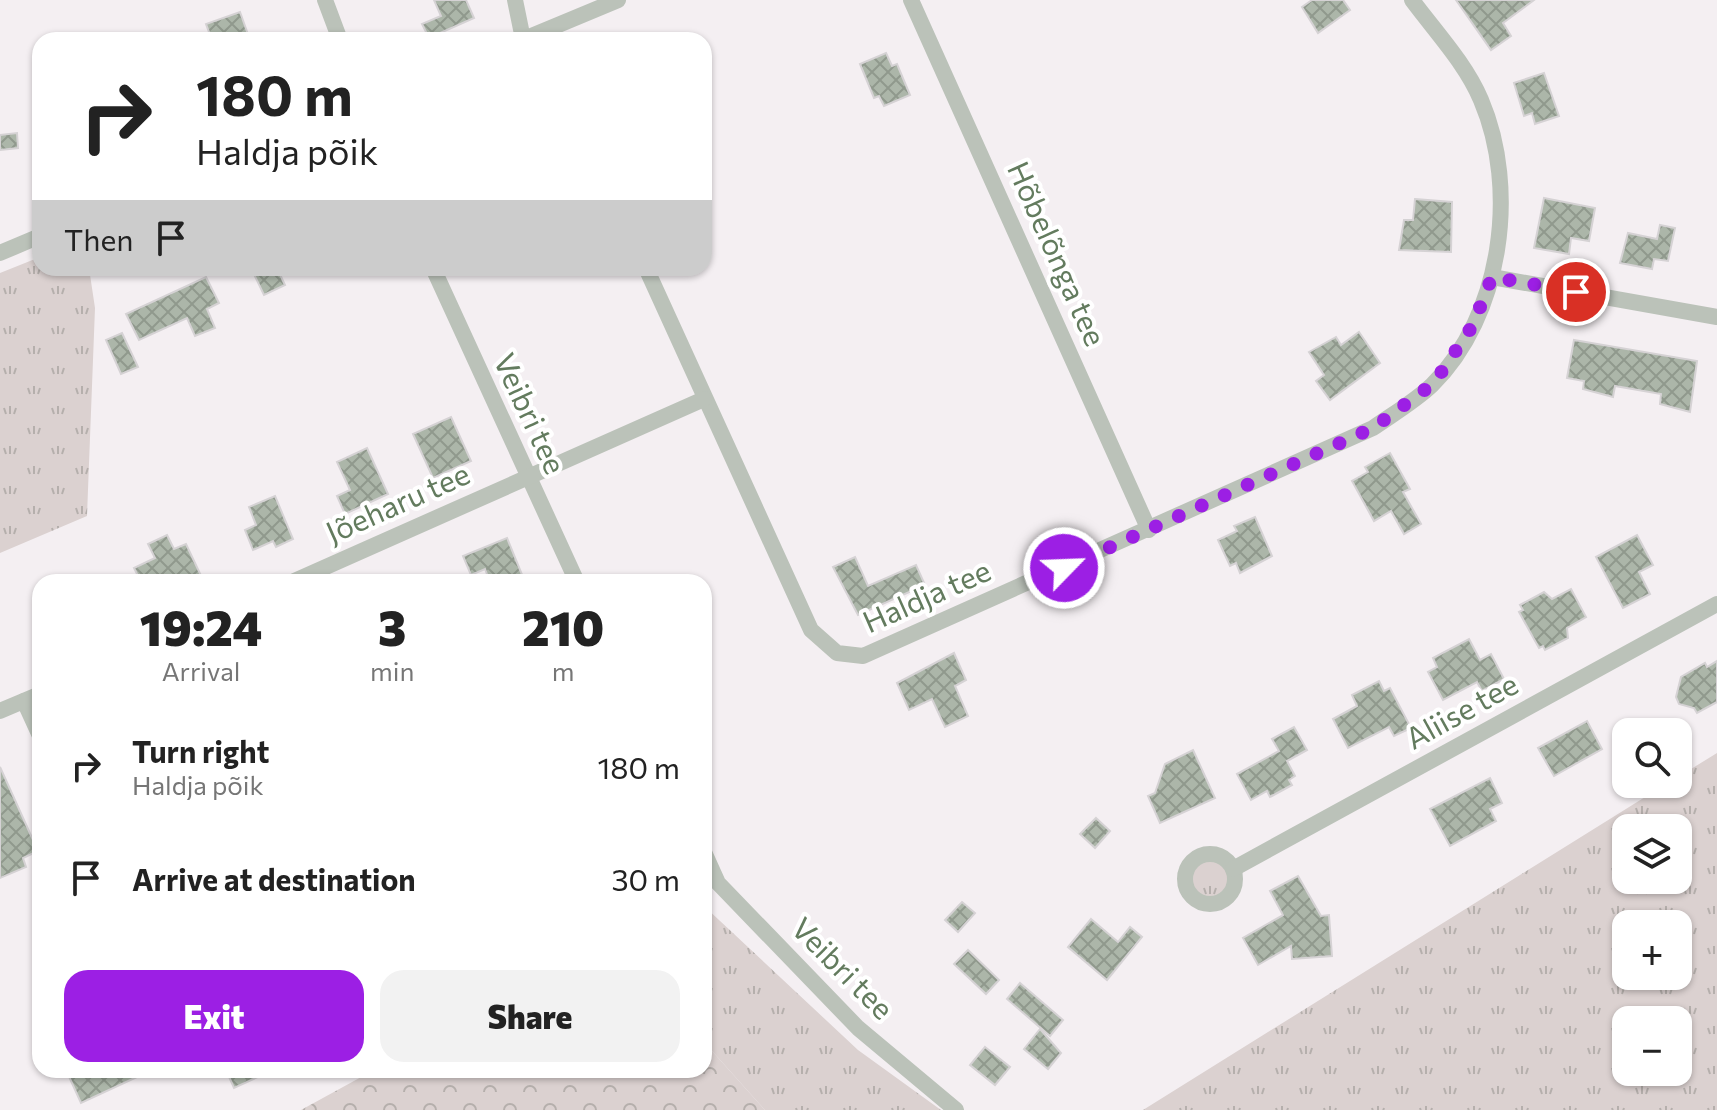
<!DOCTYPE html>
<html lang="en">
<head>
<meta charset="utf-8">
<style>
  :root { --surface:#fff; --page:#f2f2f2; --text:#222; --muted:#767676; --accent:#9c1fe4 }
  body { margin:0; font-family:Commissioner,sans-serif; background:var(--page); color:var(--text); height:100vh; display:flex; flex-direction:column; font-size:30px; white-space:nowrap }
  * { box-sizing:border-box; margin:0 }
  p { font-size:26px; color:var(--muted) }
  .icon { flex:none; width:44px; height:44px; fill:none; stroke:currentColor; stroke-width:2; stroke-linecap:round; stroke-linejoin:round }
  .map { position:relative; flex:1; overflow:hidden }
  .details { position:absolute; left:32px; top:574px; width:680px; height:504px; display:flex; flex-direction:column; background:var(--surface); border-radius:24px; box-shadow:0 2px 6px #0004 }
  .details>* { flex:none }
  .hud { position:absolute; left:32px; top:32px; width:680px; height:244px; border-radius:24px; box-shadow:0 2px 6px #0004; background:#fff; color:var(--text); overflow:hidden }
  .controls { position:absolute; left:1612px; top:718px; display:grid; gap:16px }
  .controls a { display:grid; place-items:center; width:80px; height:80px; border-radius:16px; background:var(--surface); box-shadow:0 2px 6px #0004; font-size:40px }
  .pin { position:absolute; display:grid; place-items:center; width:68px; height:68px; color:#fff; margin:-34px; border:4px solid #fff; border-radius:50%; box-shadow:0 2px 8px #0007 }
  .me { position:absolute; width:88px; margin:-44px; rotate:66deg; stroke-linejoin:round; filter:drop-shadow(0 0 6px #0008) }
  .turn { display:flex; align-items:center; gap:28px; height:168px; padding:0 32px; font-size:36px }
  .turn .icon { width:104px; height:104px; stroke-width:2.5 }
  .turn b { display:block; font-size:56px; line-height:68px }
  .then { display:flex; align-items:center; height:76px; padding:0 32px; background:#0003; gap:16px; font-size:30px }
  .eta { display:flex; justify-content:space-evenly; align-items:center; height:136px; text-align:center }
  .eta b { font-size:48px; font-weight:800; line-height:56px }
  .primary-button { display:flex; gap:16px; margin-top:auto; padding:16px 32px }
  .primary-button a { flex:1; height:92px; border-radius:24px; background:var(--accent); color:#fff; font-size:32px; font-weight:800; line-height:92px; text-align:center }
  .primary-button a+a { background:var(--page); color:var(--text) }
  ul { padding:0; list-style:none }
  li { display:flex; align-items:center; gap:24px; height:112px; padding:0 32px }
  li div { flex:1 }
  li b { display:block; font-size:30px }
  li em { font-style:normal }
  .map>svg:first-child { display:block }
  .grass { fill:url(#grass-tufts); fill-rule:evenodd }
  .forest { fill:url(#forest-crowns) }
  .building { fill:url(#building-cross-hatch); stroke:#d5d2d4; stroke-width:2 }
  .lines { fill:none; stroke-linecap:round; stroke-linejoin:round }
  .street { stroke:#bbc2b9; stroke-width:16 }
  .route { stroke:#9c1fe4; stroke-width:14; stroke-dasharray:0 25.2 }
  .labels { text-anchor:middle; stroke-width:8; stroke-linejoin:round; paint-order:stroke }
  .street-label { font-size:30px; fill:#637b5e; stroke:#fff }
</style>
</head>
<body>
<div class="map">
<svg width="1717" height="1110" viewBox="0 0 1717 1110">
  <defs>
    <pattern id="grass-tufts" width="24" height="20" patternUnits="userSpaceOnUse" patternTransform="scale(2)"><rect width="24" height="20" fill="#dbd1d0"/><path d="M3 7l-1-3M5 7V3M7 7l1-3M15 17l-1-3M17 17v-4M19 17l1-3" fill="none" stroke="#b5afac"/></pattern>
    <pattern id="forest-crowns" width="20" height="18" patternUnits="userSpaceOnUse" patternTransform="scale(2)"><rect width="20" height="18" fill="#dbd1d0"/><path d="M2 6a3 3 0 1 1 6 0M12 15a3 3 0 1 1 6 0" fill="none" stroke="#b5afac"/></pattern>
    <pattern id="building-cross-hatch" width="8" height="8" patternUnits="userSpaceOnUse" patternTransform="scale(2)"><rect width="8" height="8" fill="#acb6a9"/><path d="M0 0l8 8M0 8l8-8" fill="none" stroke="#90998d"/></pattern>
  </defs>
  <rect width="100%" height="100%" fill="#f4eff2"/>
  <g class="grass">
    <polygon points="40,257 40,268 89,268 95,308 87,516 0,553 0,273"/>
    <path d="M1717,753V1110H1143L1666,784H1678V777ZM1626,828H1678V880H1626ZM1626,924H1678V976H1626ZM1626,1020H1678V1072H1626Z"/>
    <circle cx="1210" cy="879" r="19"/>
    <polygon points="704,906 858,1050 941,1110 765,1110 704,1042"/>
  </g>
  <polygon class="forest" points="704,1042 765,1110 301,1110 374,1070 704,1070"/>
  <g class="building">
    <polygon points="434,0 466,0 474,18 429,38 422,24 441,16"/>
    <polygon points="1312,0 1343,0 1350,10 1318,33 1302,7"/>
    <polygon points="1456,0 1534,0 1503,23 1511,36 1491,50"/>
    <polygon points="240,12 250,40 212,40 206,24"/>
    <polygon points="886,53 892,66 897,64 910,95 884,106 879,96 874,98 860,64"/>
    <polygon points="1544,73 1559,116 1535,124 1532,113 1524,116 1514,83"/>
    <polygon points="17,133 18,148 0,150 0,135"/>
    <polygon points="1544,198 1595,208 1589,241 1571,238 1569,254 1534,248"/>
    <polygon points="1415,199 1452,202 1451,252 1399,250 1404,220 1413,220"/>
    <polygon points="1660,225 1675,228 1668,261 1654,259 1652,269 1620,263 1628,233 1657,239"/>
    <polygon points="251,268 277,268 285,285 264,295"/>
    <polygon points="206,277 219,303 207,309 215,328 195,336 187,318 139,340 126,314"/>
    <polygon points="1359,332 1380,363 1330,400 1316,381 1324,375 1309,352 1336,337 1341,345"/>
    <polygon points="122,333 138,367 121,374 106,340"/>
    <polygon points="1574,340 1697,361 1690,412 1660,404 1661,394 1615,386 1613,397 1583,389 1584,381 1567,378"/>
    <polygon points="451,417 471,461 433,478 413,434"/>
    <polygon points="367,448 388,494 345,514 337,496 350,490 337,462"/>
    <polygon points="1390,453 1410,489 1403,492 1421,524 1404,534 1391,511 1374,521 1352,481 1368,472 1365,467"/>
    <polygon points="275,496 293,539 276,547 273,541 253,550 245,530 256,525 249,507"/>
    <polygon points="1255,517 1272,556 1240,573 1236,563 1230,566 1218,540 1237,531 1234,526"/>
    <polygon points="167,535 174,549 186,544 204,582 141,582 134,568 155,558 148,544"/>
    <polygon points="1637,535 1653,565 1639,572 1650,594 1623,608 1596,557"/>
    <polygon points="507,538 525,582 490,582 485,569 471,575 463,556"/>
    <polygon points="855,557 868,586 916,565 925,585 858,615 833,567"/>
    <polygon points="1571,589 1586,617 1567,628 1568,638 1545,650 1543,646 1539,648 1519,612 1523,610 1520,605 1544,592 1552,599"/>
    <polygon points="1469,639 1480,660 1491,654 1504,679 1482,691 1477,682 1443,700 1428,672 1437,667 1433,658"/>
    <polygon points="954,653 966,680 955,686 968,716 945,727 932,699 909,710 897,683"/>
    <polygon points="1717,661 1717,702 1697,713 1694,708 1679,704 1676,697 1681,677 1705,663 1707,667"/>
    <polygon points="1379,681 1384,691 1390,688 1411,728 1394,736 1389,727 1348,748 1333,719 1357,706 1352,695"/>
    <polygon points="1587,721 1602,749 1554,776 1538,748"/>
    <polygon points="1294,727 1307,750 1287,761 1295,776 1289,780 1292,785 1270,797 1267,791 1251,800 1237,774 1279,751 1272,739"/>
    <polygon points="1193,750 1215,798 1160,823 1148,796 1155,793 1165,764"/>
    <polygon points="0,767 38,851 23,858 26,867 0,878"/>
    <polygon points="1490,778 1502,803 1490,809 1496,821 1450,846 1430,809"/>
    <polygon points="1096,818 1110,831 1095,848 1080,834"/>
    <polygon points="1298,876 1321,916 1329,915 1332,956 1292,959 1291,946 1258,965 1243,938 1283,915 1270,891"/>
    <polygon points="962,902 975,913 958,932 945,920"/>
    <polygon points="1091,919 1118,942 1130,927 1142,937 1107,980 1068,947"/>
    <polygon points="968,950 999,980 986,994 954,964"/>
    <polygon points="1020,983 1063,1020 1050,1036 1007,999"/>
    <polygon points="1040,1029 1061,1053 1048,1069 1024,1049"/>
    <polygon points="985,1047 1010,1067 995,1085 970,1065"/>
    <polygon points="66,1070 152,1070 81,1103"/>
    <polygon points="226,1070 273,1070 234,1088"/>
  </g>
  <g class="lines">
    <g class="street">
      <polyline points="325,0 340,40"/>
      <polyline points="515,0 523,39"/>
      <polyline points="911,0 1149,530"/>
      <polyline points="522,40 618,0"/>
      <polyline points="0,253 40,236"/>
      <polyline points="433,268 577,582"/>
      <path d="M646,268L811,630L837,653L863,656L1373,428C1393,414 1414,402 1432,385C1502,316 1519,189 1481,100C1466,64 1435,31 1412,0"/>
      <polyline points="1492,277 1717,317"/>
      <polyline points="292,582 704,399"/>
      <polyline points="24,701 40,736"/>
      <polyline points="0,711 40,694"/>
      <polyline points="704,852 718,883 858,1028 956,1110"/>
      <circle cx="1210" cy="879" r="25"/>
      <polyline points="1233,869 1717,604"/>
    </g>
  </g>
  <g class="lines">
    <polyline class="route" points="1064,568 1373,428 1434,383 1473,325 1492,277 1576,292"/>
  </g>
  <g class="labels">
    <g class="street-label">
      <text transform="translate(1056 254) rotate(66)" y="10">Hõbelõnga tee</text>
      <text transform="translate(529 414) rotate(65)" y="10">Veibri tee</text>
      <text transform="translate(398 504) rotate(-24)" y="10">Jõeharu tee</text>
      <text transform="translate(927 597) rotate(-24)" y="10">Haldja tee</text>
      <text transform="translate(1462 712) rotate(-29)" y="10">Aliise tee</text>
      <text transform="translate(842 969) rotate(45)" y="10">Veibri tee</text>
    </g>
  </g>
</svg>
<div class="controls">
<a><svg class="icon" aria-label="search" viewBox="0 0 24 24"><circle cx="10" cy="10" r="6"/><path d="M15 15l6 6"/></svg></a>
<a><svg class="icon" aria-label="layers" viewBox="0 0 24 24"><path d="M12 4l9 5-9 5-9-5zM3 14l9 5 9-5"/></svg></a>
<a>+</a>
<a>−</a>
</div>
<div class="pin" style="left:1576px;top:292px;background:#d93025"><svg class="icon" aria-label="arrive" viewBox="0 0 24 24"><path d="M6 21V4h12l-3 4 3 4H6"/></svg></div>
<svg class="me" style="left:1064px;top:568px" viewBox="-20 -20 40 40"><circle r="17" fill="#9c1fe4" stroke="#fff" stroke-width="3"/><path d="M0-11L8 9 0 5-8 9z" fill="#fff"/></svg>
<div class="hud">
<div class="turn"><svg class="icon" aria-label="right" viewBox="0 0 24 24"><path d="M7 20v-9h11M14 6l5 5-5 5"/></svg><div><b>180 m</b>Haldja põik</div></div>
<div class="then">Then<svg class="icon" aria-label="arrive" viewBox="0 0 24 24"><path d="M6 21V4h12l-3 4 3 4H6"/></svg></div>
</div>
<section class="details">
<div class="eta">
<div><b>19:24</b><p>Arrival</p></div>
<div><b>3</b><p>min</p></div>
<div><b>210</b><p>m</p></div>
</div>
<ul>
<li><svg class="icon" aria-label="right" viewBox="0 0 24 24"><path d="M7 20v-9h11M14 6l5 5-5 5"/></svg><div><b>Turn right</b><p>Haldja põik</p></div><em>180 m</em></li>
<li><svg class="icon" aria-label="arrive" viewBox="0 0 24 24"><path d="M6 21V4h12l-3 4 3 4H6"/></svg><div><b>Arrive at destination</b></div><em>30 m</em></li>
</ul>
<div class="primary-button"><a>Exit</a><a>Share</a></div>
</section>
</div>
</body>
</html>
